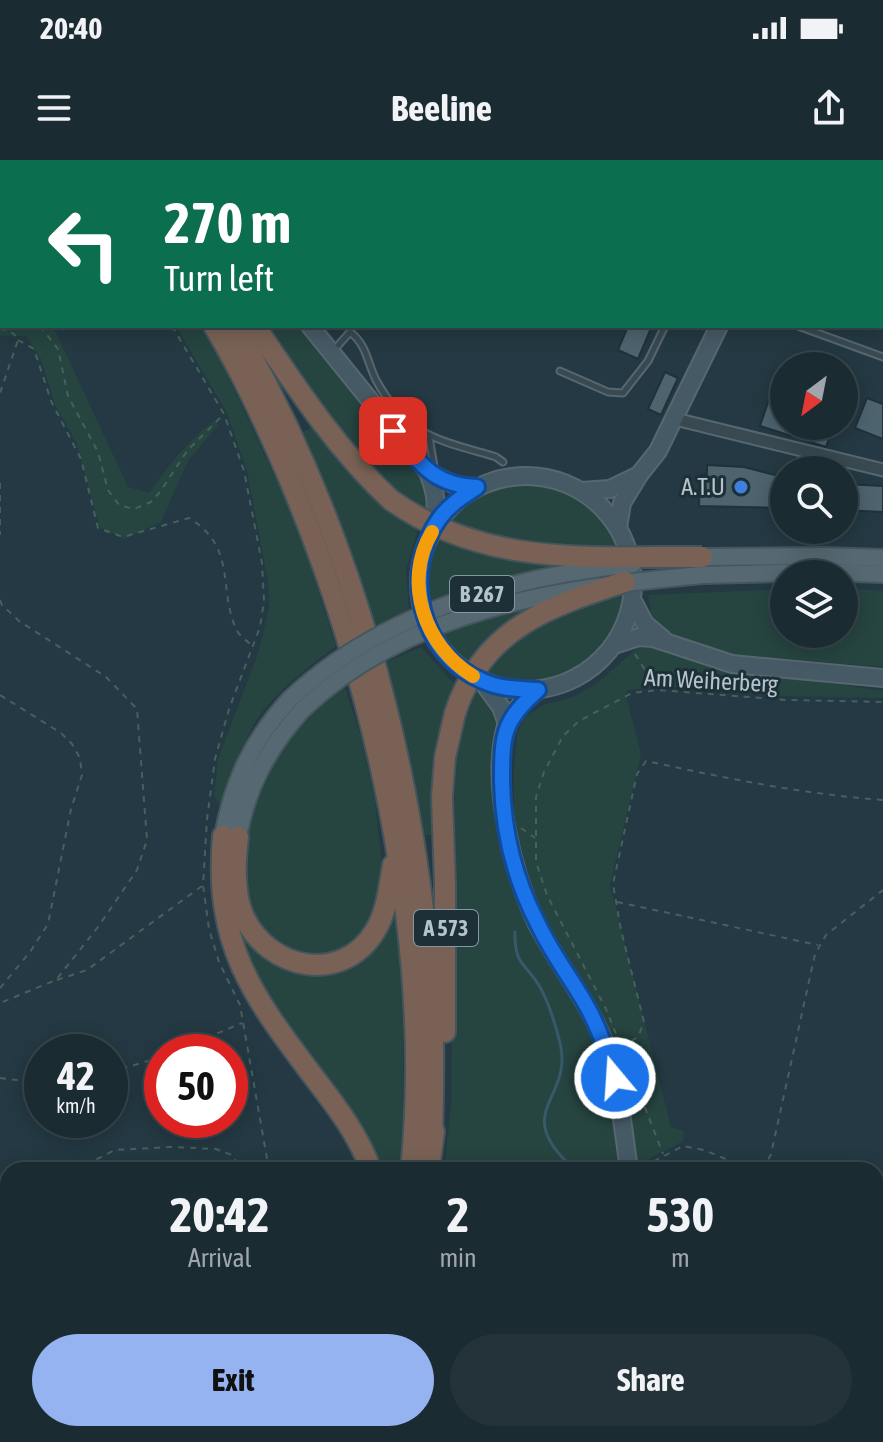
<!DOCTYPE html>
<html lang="en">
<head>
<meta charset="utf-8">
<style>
  :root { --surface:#1b2b32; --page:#24333a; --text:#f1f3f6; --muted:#a0a7ac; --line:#39474d; --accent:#95b2f1 }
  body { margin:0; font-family:"Asap Condensed",sans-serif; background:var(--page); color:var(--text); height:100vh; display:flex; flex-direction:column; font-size:30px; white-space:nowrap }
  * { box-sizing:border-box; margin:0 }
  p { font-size:26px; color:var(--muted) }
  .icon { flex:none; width:44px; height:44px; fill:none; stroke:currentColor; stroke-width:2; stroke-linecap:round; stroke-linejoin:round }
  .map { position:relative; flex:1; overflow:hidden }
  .panel { position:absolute; left:0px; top:1002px; width:884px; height:280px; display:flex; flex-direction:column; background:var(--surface); border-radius:24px 24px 0 0; box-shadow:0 4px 20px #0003,0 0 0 2px var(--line) }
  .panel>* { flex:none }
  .banner { position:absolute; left:0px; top:0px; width:884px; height:168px; box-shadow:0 4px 20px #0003,0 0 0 2px var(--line); background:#0b6e4f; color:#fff; overflow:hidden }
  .needle { width:52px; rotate:212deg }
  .tools { position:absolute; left:770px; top:192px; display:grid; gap:16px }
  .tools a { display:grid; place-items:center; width:88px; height:88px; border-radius:50%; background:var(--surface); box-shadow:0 4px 20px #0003,0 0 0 2px var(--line); font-size:40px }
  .speed { position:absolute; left:24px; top:874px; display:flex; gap:16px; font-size:40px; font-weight:700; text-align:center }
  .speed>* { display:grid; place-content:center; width:104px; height:104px; border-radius:50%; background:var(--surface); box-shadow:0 4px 20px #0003,0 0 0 2px var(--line); line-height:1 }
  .speed small { font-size:20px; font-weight:400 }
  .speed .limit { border:12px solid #d22; background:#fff; color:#111 }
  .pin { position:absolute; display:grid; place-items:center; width:68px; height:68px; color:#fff; margin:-34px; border-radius:16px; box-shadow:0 4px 12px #0006 }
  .me { position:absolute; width:88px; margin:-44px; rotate:342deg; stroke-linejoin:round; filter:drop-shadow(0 0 6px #0008) }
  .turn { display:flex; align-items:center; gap:28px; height:168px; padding:0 32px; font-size:36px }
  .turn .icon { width:104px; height:104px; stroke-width:2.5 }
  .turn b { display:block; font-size:56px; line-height:68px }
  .eta { display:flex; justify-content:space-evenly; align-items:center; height:136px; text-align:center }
  .eta b { font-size:48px; font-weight:700; line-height:56px }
  .cta { display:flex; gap:16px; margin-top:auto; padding:16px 32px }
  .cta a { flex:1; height:92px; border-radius:48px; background:var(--accent); color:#111; font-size:32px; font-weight:700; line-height:92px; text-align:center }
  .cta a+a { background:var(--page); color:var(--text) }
  .status { display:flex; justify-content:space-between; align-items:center; height:56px; padding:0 40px; background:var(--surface); direction:ltr }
  .status svg { height:22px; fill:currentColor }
  header { display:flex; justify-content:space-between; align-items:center; height:104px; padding:0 32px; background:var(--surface); font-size:36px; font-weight:700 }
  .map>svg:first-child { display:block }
  .green { fill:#264440 }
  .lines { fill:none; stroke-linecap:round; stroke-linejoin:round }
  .stream { stroke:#37596b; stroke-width:3 }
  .building { fill:#4d636e; stroke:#1f3139; stroke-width:2 }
  .lane-casing { stroke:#56676f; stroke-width:9 }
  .street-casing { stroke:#56676f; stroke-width:15 }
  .secondary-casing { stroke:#56676f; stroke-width:20 }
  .primary-casing { stroke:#45565e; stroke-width:20 }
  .highway-casing { stroke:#43545c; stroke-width:24 }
  .path { stroke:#46615d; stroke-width:2; stroke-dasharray:6 6; stroke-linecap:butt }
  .lane { stroke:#384952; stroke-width:5 }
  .street { stroke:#384952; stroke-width:11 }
  .secondary { stroke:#465a65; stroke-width:16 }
  .primary { stroke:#566972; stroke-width:16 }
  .highway { stroke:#796255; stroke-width:20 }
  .rail { stroke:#5a6f79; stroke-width:3; stroke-dasharray:8 8; stroke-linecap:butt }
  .primary-bridge-casing { stroke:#45565e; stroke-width:20; stroke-linecap:butt }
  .highway-bridge-casing { stroke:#43545c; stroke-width:24; stroke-linecap:butt }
  .primary-bridge { stroke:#566972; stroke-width:16 }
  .highway-bridge { stroke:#796255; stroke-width:20 }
  .route-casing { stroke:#114b97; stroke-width:20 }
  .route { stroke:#1a73e8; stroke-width:14 }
  .slow { stroke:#f59e0b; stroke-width:14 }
  .shop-dot { fill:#3f7fe0; stroke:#1d2f37; stroke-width:3 }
  .labels { text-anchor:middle; stroke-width:6; stroke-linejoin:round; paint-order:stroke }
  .shield { fill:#1d2f37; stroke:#87979f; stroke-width:2 }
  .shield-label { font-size:22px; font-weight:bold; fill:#b5c4cc }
  .poi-label { font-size:24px; fill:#b5c4cc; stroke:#1d2f37; text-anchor:end }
  .street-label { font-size:24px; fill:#b5c4cc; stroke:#1d2f37 }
</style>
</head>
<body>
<div class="status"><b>20:40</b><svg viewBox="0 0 49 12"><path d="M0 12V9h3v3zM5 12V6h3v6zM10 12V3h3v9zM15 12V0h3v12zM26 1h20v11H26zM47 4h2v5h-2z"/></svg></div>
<header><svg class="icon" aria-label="menu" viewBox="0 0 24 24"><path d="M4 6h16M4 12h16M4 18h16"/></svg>Beeline<svg class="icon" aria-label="share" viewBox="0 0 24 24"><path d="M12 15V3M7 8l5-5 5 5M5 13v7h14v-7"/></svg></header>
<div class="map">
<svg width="883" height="1282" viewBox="0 0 883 1282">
  <rect width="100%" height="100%" fill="#243943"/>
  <g class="green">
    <path d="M0,117L2,166H53L128,327L149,333C169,304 188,281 215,260L218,265L188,301L161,362L125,379L100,368L76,282L55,245L41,199L26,176H0Z"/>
    <path d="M176,166H205L297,365L336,486C311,505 286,524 265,548C247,570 231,617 220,645L214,636L218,599L259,491L269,447L268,421L247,311L227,253Z"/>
    <polygon points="265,166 298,166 424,316 428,342 424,352 392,333 363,304"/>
    <path d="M312,267C345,309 373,339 418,369L406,410L409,450L374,466L301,273Z"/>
    <circle cx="526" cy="423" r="100"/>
    <polygon points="844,428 883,431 883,507 725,494 686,483 653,464 648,435 784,429 784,474 844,474"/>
    <polygon points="640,486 652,487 707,505 745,513 796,518 883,531 883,538 775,536 663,526 627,530 626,536 641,594 610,725 671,967 684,971 683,981 634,1007 622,925 522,713 514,658 514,612 517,574 524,558 543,545 573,537 596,524"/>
    <polygon points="421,487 455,525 442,564 436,675 423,675 384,503"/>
    <polygon points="344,526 362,579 375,640 382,705 379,742 365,772 335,793 309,797 283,791 259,772 245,734 244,687 259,621 298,563"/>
    <polygon points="478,526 499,558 493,639 509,716 524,756 591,871 613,944 615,984 621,1010 444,1010 451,946 455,592 464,556"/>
    <path d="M393,743C404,793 403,846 403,898C403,935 405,973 401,1010H380L246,804L234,744L267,796L349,806Z"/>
    <polygon points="876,1108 883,1113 883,1173 876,1167"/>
    <polygon points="0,1193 8,1193 8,1274 98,1274 99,1282 0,1282"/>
    <path d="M389,1274H563C508,1282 444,1282 386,1282Z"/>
  </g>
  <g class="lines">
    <path class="stream" d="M515,772C514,808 528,803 542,831C550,846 556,867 560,883C574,941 508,950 575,1010"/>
  </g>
  <g class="building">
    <polygon points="628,166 652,166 638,199 618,190"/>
    <polygon points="665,212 678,218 661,255 648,249"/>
    <polygon points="775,221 784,224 784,266 833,266 826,287 760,266"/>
    <polygon points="867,238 883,244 883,279 855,268"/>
    <polygon points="707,305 744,307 783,317 784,348 699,346 700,315 707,314"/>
    <polygon points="844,324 883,326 883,352 844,350"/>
  </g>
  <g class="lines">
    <g class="lane-casing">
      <g id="lane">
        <polyline points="798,166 883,197"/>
        <path d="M334,190L350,172C367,185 367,202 376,220C407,277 439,280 496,297L503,302"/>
        <polyline points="560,211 608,232 623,233 648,201 665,166"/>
        <polyline points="429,277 435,312"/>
        <polyline points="558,1282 587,1274"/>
        <polyline points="670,1282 675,1274"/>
      </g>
    </g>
    <g class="street-casing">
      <polyline id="street" points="675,259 883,310"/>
    </g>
    <g class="secondary-casing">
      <g id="secondary">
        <polyline points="191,0 192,2"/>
        <polyline points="795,2 796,0"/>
        <path d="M310,166L428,312C435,331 439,345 432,365"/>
        <polyline points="428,312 457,326 477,327"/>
        <circle cx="526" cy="423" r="107"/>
        <polyline points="581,331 610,329 639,315"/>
        <polyline points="618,368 622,343 639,315 658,291 719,166"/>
        <polyline points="632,439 645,464 663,479"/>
        <polyline points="614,485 639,477 653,478 732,504 883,518"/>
        <polyline points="482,521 501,547 507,564"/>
        <path d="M538,530C527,539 510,552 506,566C490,622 512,711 536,762C557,804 588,840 605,884C619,924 623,968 629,1010"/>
        <polyline points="732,1274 736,1282"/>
      </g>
    </g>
    <g class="primary-casing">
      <g id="primary">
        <polyline points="702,397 823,396 883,398"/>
        <polyline points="702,415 822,412 883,414"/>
        <path d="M223,676C233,621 252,581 289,540"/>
        <path d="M238,677C247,627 268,588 302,550"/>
      </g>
    </g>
    <g class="highway-casing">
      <g id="highway">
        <polyline points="106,0 107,2"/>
        <polyline points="126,0 128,2"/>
        <path d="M214,166C240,209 261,255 282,302C373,512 434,780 411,1010"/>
        <path d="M235,166C349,364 412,592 430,819C435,874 433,929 432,983"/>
        <path d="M255,166C296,227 337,290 391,340"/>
        <path d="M223,676C214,784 251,834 313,916C336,946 358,974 371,1010"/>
        <path d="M238,677C235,702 233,734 244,757C269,810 342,825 375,771C387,752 389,727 393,705"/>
        <polyline points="445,872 445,724 442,637 445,597 455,553"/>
        <polyline points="429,1010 434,971"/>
        <polyline points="356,1282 359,1274"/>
        <polyline points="375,1282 378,1274"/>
      </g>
    </g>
    <g class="path">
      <polyline points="60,0 61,2"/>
      <polyline points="223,0 223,2"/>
      <polyline points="837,0 839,2"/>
      <polyline points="450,2 451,0"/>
      <polyline points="882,42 883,43"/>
      <polyline points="0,151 2,152"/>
      <polyline points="40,166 58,189 68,236 98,292 108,330 119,345 134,349 151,342 160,332 187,291 223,255"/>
      <polyline points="172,166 224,254 244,311 262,403 264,441 260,467 229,549 215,599 207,659 203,725 209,769 219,802 240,845 269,1010"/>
      <polyline points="0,168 14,174 18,180 0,233"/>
      <path d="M18,180L34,189L51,241L81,299L98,368L123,377L189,358C237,387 218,428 236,469C239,476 248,481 253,487"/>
      <polyline points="0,323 0,375"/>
      <polyline points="0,440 2,445 19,461 106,517 137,549 147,680 137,710 98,767 56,820 0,843"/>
      <polyline points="635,494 657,529"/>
      <polyline points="0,535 61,573 72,584 80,598 82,615 71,649 48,764 30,792 0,828"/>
      <polyline points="521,668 535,678"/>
      <polyline points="617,742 818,785"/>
      <polyline points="57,820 87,810 202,726"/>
      <polyline points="616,874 606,849 547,735 536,702 536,637 544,612 563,576 579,561 632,533 658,530 787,540 883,542"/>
      <polyline points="619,880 663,994"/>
      <path d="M621,887L638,877L644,862L621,770L613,724L637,614L646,601C725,618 802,634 883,640"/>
      <polyline points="173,892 242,863"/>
      <polyline points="110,912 162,897"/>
      <polyline points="0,918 42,923"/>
      <polyline points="643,1007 683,986 704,990 752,1010"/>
      <polyline points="75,1010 115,990 171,987 216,989 232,995 242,1010"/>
      <polyline points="763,1010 771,994 815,794 826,775 883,730"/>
      <polyline points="0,1037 8,1037"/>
      <polyline points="0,1107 8,1105"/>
      <polyline points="0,1111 8,1115"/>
      <polyline points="876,1112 883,1117"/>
      <polyline points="876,1154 883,1160"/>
      <polyline points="0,1202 8,1202"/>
      <polyline points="0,1274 10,1282"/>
      <polyline points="100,1274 101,1282"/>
      <polyline points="131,1282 133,1274"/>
      <polyline points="228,1282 232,1274"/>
      <polyline points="248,1282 252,1274"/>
      <polyline points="640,1282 648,1274"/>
    </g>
    <use href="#lane" class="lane"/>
    <use href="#street" class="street"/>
    <use href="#secondary" class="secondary"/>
    <use href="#primary" class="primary"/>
    <use href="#highway" class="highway"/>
    <g class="rail">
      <polyline points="822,0 825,2"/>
      <polyline points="882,64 883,65"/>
    </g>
    <g class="primary-bridge-casing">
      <g id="primary-bridge">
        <path d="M289,540C380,453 510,417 633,404"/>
        <path d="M302,550C409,448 560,428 702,415"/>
      </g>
    </g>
    <g class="highway-bridge-casing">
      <g id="highway-bridge">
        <path d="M391,340C487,408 591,396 702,397"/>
        <path d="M455,553C483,468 548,447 625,422"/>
      </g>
    </g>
    <use href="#primary-bridge" class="primary-bridge"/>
    <use href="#highway-bridge" class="highway-bridge"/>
  </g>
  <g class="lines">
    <g class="route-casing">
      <path id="route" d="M393,271C420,303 432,325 477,327C463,336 449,345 439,359C401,413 420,495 483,521C500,529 519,529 538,530C502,561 502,576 502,622C503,671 515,720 538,764C551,792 570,817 585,843C599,867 607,892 615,918"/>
    </g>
    <use href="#route" class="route"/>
    <path class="slow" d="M432,372C402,422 425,487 473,516"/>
  </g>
  <circle class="shop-dot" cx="741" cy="327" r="8"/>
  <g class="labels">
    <g class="shield">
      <rect x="450" y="416" width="64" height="36" rx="6"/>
      <rect x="414" y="750" width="64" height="36" rx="6"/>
    </g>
    <g class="shield-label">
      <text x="482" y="442">B 267</text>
      <text x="446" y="776">A 573</text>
    </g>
    <g class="poi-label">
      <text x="725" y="335">A.T.U</text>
    </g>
    <g class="street-label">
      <text transform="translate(711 521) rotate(3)" y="8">Am Weiherberg</text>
    </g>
  </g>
</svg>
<div class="tools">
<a><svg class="needle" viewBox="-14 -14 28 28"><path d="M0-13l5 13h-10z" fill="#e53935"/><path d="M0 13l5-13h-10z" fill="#a0a7ac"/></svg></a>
<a><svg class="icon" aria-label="search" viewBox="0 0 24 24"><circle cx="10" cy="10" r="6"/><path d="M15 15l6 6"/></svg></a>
<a><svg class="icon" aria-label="layers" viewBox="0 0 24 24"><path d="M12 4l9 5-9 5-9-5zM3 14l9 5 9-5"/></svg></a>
</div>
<div class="speed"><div>42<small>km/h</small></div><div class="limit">50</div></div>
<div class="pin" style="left:393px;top:271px;background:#d93025"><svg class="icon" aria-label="arrive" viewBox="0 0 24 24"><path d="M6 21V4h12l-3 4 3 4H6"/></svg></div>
<svg class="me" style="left:615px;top:918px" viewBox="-20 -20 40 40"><circle r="17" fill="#1a73e8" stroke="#fff" stroke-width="3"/><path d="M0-11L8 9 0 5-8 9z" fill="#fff"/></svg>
<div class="banner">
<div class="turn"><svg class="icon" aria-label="left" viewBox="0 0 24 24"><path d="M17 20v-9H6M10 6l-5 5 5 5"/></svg><div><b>270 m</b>Turn left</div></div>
</div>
<section class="panel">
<div class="eta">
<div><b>20:42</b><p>Arrival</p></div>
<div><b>2</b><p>min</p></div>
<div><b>530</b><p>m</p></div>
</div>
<div class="cta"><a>Exit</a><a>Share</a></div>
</section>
</div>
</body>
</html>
